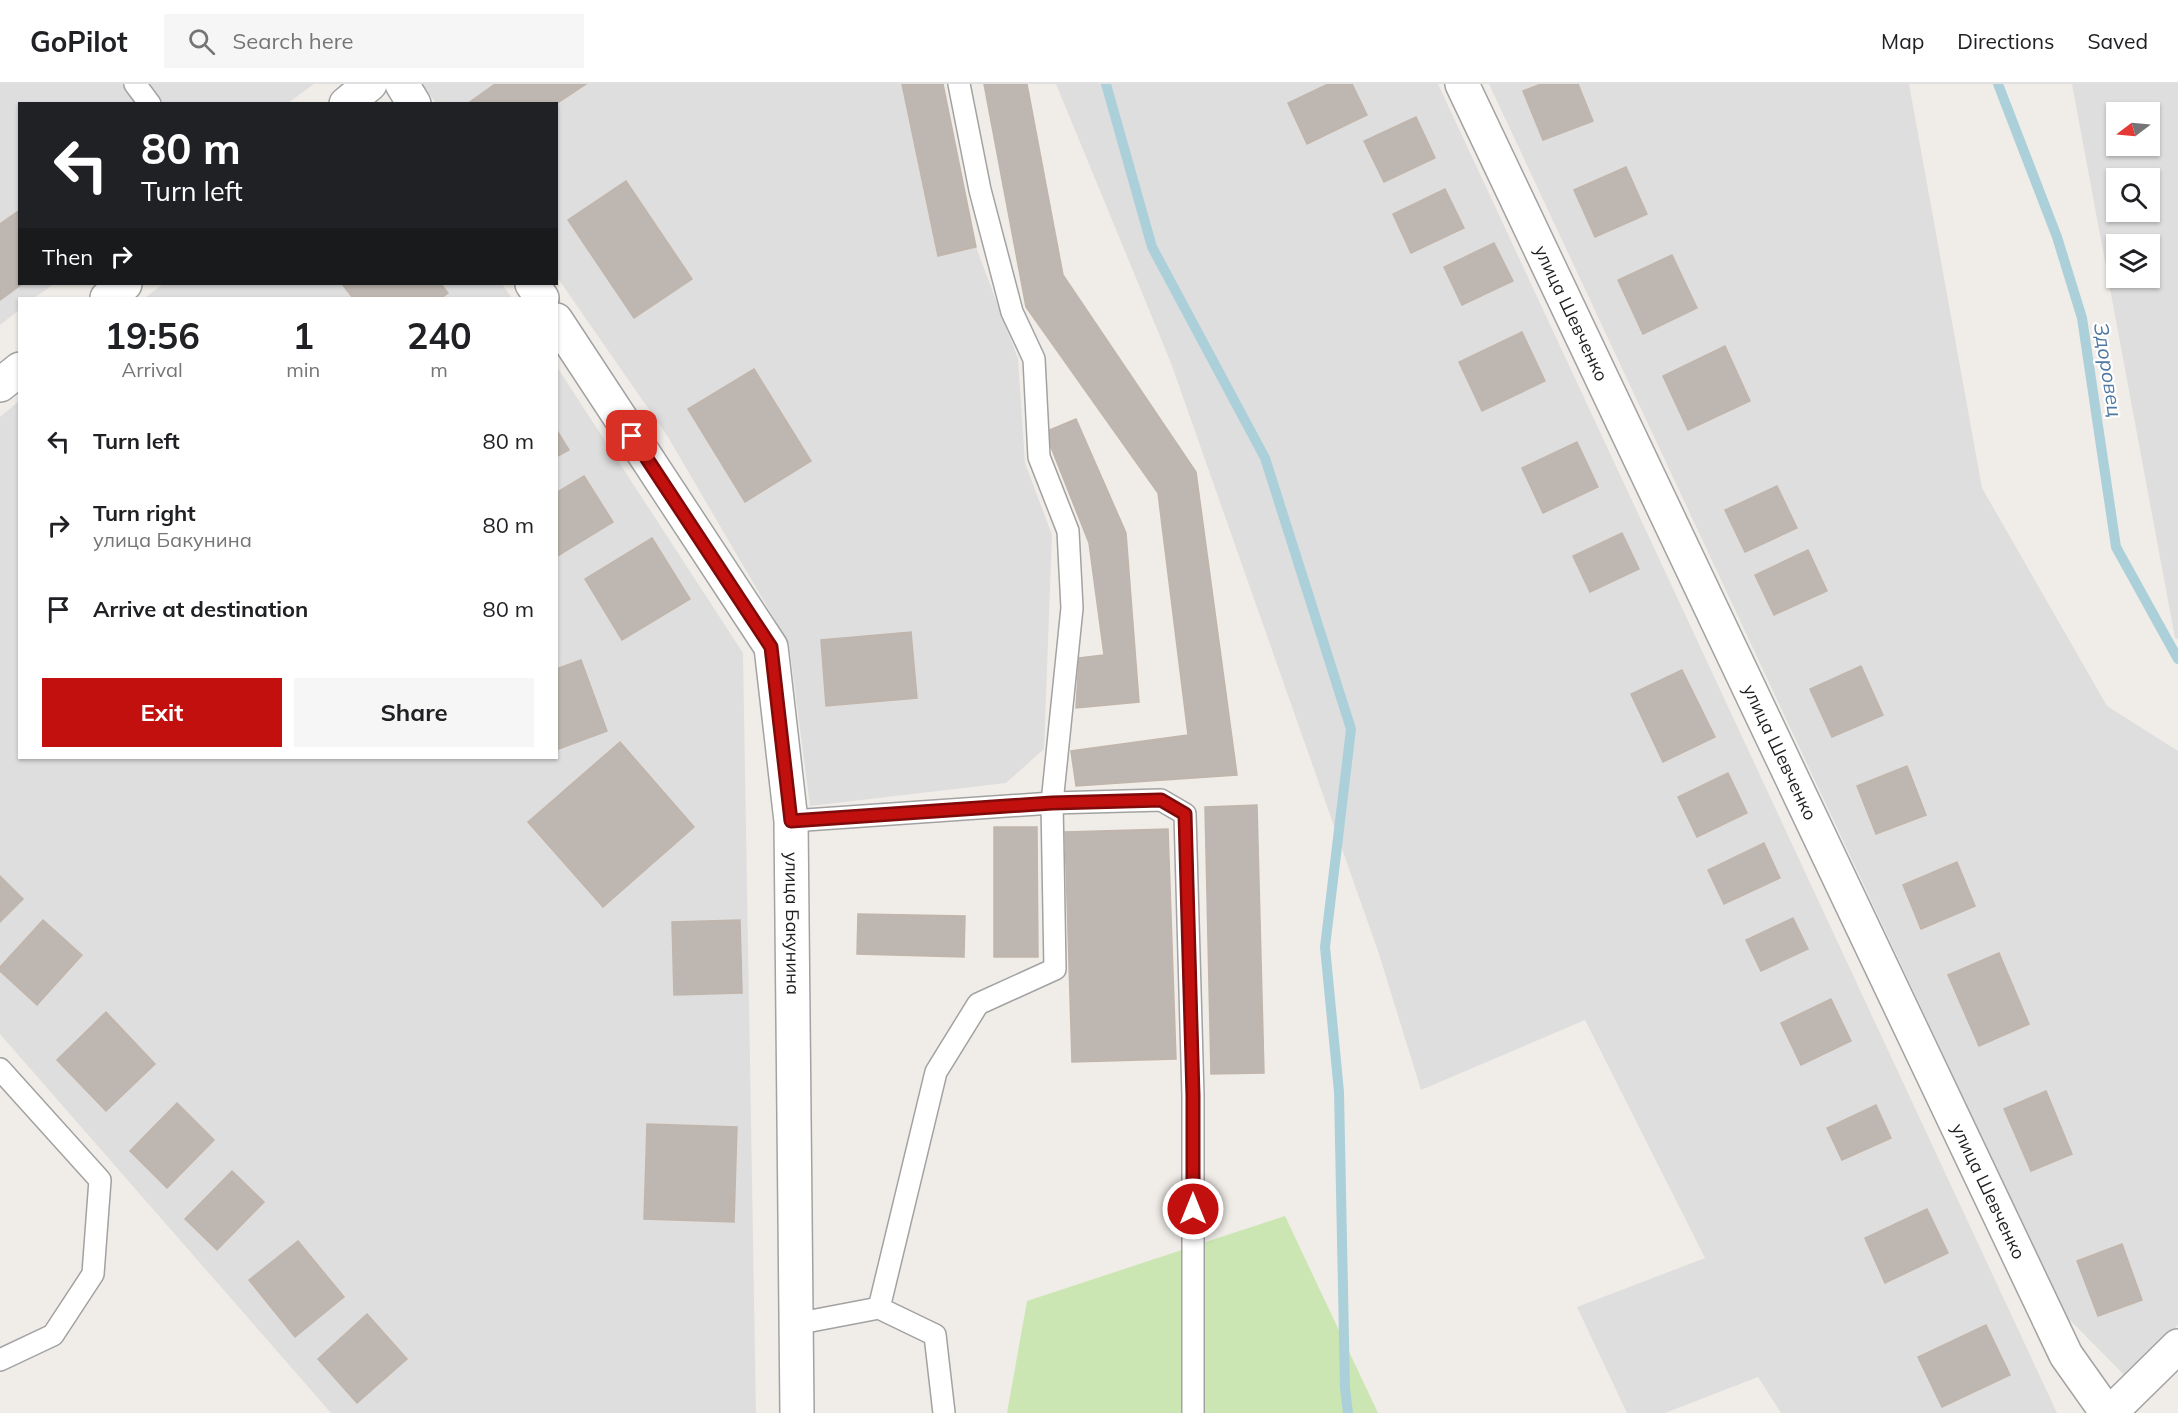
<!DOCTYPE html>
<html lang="en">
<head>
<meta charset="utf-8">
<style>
  :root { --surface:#fff; --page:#f6f6f6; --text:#202124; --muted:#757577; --line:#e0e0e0; --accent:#c2100f }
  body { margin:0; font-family:Mulish,sans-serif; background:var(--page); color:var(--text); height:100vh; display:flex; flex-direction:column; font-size:22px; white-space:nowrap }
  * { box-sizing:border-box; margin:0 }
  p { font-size:20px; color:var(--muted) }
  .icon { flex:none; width:33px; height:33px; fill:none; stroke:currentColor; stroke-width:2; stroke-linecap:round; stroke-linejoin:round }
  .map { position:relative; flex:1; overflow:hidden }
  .drawer { position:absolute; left:18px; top:213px; width:540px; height:462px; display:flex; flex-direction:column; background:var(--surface); border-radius:0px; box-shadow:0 2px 4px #0004 }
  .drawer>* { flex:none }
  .hud { position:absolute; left:18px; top:18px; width:540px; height:183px; border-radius:0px; box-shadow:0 2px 4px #0004; background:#202124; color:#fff; overflow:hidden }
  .needle { width:39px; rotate:254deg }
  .fabs { position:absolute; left:2106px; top:18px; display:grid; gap:12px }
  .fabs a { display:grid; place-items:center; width:54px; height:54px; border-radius:0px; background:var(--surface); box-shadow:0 2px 4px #0004; font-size:30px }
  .pin { position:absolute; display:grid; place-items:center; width:51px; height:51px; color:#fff; margin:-26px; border-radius:12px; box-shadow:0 3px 9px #0006 }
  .me { position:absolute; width:66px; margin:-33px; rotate:0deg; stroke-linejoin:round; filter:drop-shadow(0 0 4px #0008) }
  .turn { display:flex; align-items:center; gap:21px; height:126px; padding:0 24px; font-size:27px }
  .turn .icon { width:78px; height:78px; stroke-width:2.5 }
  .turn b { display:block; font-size:42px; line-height:51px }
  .then { display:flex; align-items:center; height:57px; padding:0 24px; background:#0003; gap:12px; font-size:22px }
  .eta { display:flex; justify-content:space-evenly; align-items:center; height:102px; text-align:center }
  .eta b { font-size:36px; font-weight:700; line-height:42px }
  .cta { display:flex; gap:12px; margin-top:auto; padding:12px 24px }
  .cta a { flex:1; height:69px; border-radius:0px; background:var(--accent); color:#fff; font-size:24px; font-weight:700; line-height:69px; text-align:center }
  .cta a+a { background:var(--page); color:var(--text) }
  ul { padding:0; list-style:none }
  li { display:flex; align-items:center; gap:18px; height:84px; padding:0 24px }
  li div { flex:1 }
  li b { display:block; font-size:22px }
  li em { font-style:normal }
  header { display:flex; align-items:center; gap:36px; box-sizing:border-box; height:84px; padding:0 30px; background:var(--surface); border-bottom:2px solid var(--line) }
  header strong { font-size:28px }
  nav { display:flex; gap:33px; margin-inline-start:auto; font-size:21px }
  .search { width:420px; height:54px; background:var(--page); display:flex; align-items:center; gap:15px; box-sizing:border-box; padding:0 21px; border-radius:0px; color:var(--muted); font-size:22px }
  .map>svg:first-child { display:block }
  .residential { fill:#dfdede; fill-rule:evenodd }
  .grass { fill:#cbe6b2 }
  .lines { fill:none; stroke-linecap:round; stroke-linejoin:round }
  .stream { stroke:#acd0da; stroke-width:10 }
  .building { fill:#beb7b1; stroke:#c1b5ab; stroke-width:1.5 }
  .service-casing { stroke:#a2a2a2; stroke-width:24 }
  .minor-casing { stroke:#a2a2a2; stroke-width:36 }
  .service { stroke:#fff; stroke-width:21 }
  .minor { stroke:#fff; stroke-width:33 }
  .route-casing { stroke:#7e0a0a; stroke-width:15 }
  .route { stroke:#c2100f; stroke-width:10 }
  .labels { text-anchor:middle; stroke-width:4.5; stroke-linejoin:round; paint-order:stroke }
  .street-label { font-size:18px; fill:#212121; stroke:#fff }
  .water-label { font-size:20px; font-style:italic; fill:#5079a2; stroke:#fff }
</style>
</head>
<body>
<header>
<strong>GoPilot</strong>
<div class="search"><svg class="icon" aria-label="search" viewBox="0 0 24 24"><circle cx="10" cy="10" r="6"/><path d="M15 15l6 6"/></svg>Search here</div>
<nav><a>Map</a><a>Directions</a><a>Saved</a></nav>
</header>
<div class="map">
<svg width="2178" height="1329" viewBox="0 0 2178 1329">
  <rect width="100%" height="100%" fill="#f0ede8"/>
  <g class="residential">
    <polygon points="0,0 314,0 288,19 20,20 20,200 54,200 34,214 20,214 19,226 0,241"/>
    <polygon points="422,0 902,0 938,172 976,163 1018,275 1025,379 1052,451 1044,665 1006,699 810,722 789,560 668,353 557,193 556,20 436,19"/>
    <polygon points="1056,0 1438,0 2057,1329 1781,1329 1758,1293 1665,1329 1627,1329 1577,1223 1705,1174 1585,936 1421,1006 1379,870 1171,279"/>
    <polygon points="1489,0 1909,0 1982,404 2107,622 2178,667 2178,1240 2137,1304 2065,1231"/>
    <path d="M2072,0H2178V555L2175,554ZM2150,28V62H2116V28ZM2116,94H2150V128H2116ZM2150,160V194H2116V160Z"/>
    <polygon points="163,200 502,200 512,214 145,214"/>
    <polygon points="557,283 743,569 756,1329 331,1329 0,950 0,333 19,317 20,674 556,674"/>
  </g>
  <polygon class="grass" points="1285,1132 1378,1329 1007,1329 1027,1217"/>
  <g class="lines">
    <g class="stream">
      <polyline points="1106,0 1152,163 1265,374 1351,645 1325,863 1339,1008 1345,1304 1348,1329"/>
      <polyline points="1998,0 2057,153 2082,234 2116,463 2178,575"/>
    </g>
  </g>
  <g class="building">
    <polygon points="495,0 586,0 556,20 467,20"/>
    <polygon points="902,0 943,0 976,163 938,172"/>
    <polygon points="984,0 1027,0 1063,191 1196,388 1237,691 1076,702 1071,667 1188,651 1158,409 1026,223"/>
    <polygon points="1328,0 1352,0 1367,31 1307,60 1288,19"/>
    <polygon points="1541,0 1578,0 1593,37 1543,56 1523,7"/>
    <polygon points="1416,33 1435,74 1384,98 1364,57"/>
    <polygon points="1626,83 1647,130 1595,153 1574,106"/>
    <polygon points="626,97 692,195 634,234 568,136"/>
    <polygon points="1445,105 1464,144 1411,169 1393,130"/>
    <polygon points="20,126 20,200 22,200 0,216 0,140"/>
    <polygon points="1494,159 1513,197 1462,221 1444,183"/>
    <polygon points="1672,171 1697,224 1643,250 1618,196"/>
    <polygon points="342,200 441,200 448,209 441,214 353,214"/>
    <polygon points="1522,248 1545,297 1482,327 1459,278"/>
    <polygon points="1725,262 1750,317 1688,346 1663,292"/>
    <polygon points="754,285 811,377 745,418 688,325"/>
    <polygon points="1076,335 1126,449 1139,618 1076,624 1079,574 1104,571 1089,459 1045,348"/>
    <polygon points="556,345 569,366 556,373"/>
    <polygon points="1577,358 1598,403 1543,429 1522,384"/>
    <polygon points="584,392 613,438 556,473 556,409"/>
    <polygon points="1777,402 1797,444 1745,468 1725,426"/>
    <polygon points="1622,449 1639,485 1590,508 1573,472"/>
    <polygon points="652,454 690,515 622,556 585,495"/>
    <polygon points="1808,466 1827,507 1774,531 1755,491"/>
    <polygon points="911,548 917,614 826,622 821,556"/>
    <polygon points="581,576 607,647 556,666 556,585"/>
    <polygon points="1861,582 1883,631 1832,653 1810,605"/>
    <polygon points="1682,586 1715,653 1663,678 1631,610"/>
    <polygon points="620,658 694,743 603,823 528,738"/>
    <polygon points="1907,682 1926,731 1876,750 1857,702"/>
    <polygon points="1728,689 1747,729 1697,753 1678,713"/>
    <polygon points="1257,721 1264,989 1211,990 1205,723"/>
    <polygon points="994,743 1037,743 1038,873 994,873"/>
    <polygon points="1168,745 1176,975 1072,978 1065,748"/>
    <polygon points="1764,759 1780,794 1724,820 1708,786"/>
    <polygon points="1957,778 1975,822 1921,845 1903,801"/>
    <polygon points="0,792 23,815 0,838"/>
    <polygon points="858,830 965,832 964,873 857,870"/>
    <polygon points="1793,834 1808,865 1761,887 1746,856"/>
    <polygon points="43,836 82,871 37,921 0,887 0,883"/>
    <polygon points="740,836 742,909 674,911 672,838"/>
    <polygon points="1999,869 2029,940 1979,962 1948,891"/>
    <polygon points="1831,915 1851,957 1801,981 1781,939"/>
    <polygon points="106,928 155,980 106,1027 57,976"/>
    <polygon points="2046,1007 2072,1070 2031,1087 2004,1025"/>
    <polygon points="177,1019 214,1056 167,1104 130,1067"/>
    <polygon points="1876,1021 1891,1054 1842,1076 1827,1044"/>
    <polygon points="647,1040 737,1043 734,1138 644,1135"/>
    <polygon points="232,1087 264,1118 217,1166 185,1135"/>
    <polygon points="1927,1125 1948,1169 1885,1199 1865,1154"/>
    <polygon points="298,1157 344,1213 295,1253 249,1196"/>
    <polygon points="2122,1160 2142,1216 2098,1232 2077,1177"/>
    <polygon points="367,1230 407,1275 357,1319 318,1275"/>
    <polygon points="1986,1241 2010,1291 1942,1323 1918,1273"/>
  </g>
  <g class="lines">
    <g class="service-casing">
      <g id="service">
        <polyline points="135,0 150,20"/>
        <polyline points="791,737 1052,719 1072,524 1068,447 1039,373 1034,275 1012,228 980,106 959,0"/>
        <polyline points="0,985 100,1096 93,1190 53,1251 0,1276"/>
        <polyline points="879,1224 936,988 978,920 1055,885 1052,719 1161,716 1185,730 1193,1012 1193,1329"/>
        <polyline points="795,1240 879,1224 935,1251 944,1329"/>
      </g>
    </g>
    <g class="minor-casing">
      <g id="minor">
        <polyline points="402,0 414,20"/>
        <path id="s1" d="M1462,0L2066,1271L2107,1329"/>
        <polyline points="346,20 370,0"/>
        <polyline points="532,200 542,214"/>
        <polyline points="107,214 125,200"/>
        <path id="s2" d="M556,236L771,563L791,737L797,1329"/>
        <polyline points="0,301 20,285"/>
        <polyline points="2110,1329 2178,1262"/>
      </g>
    </g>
    <use href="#service" class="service"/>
    <use href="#minor" class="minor"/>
  </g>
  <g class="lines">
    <g class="route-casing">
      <polyline id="route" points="632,352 771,563 791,737 1052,719 1161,716 1185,730 1193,1012 1193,1125"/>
    </g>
    <use href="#route" class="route"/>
  </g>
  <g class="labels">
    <g class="street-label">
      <text dy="6" stroke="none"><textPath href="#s1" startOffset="254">улица Шевченко</textPath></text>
      <text dy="6" stroke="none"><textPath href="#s1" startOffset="740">улица Шевченко</textPath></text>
      <text dy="6" stroke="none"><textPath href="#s2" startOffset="669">улица Бакунина</textPath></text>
      <text dy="6" stroke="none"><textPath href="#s1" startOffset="1226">улица Шевченко</textPath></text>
    </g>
    <g class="water-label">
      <text transform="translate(2108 286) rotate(81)" y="7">Здоровец</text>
    </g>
  </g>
</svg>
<div class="fabs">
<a><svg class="needle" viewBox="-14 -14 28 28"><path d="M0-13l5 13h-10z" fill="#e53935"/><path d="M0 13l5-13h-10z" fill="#757577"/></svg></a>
<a><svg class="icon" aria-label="search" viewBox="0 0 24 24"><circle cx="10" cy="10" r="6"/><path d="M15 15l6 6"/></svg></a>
<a><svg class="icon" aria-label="layers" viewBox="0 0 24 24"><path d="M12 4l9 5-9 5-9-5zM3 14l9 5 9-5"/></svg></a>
</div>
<div class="pin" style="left:632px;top:352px;background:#d93025"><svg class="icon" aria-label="arrive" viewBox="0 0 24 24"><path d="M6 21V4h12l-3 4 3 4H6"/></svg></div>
<svg class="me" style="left:1193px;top:1125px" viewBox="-20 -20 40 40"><circle r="17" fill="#c2100f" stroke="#fff" stroke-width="3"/><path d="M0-11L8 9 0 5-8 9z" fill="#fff"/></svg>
<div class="hud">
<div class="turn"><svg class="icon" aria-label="left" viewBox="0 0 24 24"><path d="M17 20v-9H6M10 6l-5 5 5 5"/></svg><div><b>80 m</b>Turn left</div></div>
<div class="then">Then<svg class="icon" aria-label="right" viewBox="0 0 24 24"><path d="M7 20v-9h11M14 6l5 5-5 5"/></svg></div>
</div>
<section class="drawer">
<div class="eta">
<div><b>19:56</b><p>Arrival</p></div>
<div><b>1</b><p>min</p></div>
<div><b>240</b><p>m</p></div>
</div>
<ul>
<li><svg class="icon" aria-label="left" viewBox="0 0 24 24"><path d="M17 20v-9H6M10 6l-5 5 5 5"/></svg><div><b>Turn left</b></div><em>80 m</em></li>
<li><svg class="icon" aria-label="right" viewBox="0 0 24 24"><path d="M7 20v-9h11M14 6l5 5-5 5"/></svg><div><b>Turn right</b><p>улица Бакунина</p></div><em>80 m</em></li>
<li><svg class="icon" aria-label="arrive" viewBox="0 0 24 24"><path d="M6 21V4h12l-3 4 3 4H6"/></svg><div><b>Arrive at destination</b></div><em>80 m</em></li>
</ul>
<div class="cta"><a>Exit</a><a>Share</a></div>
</section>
</div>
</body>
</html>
